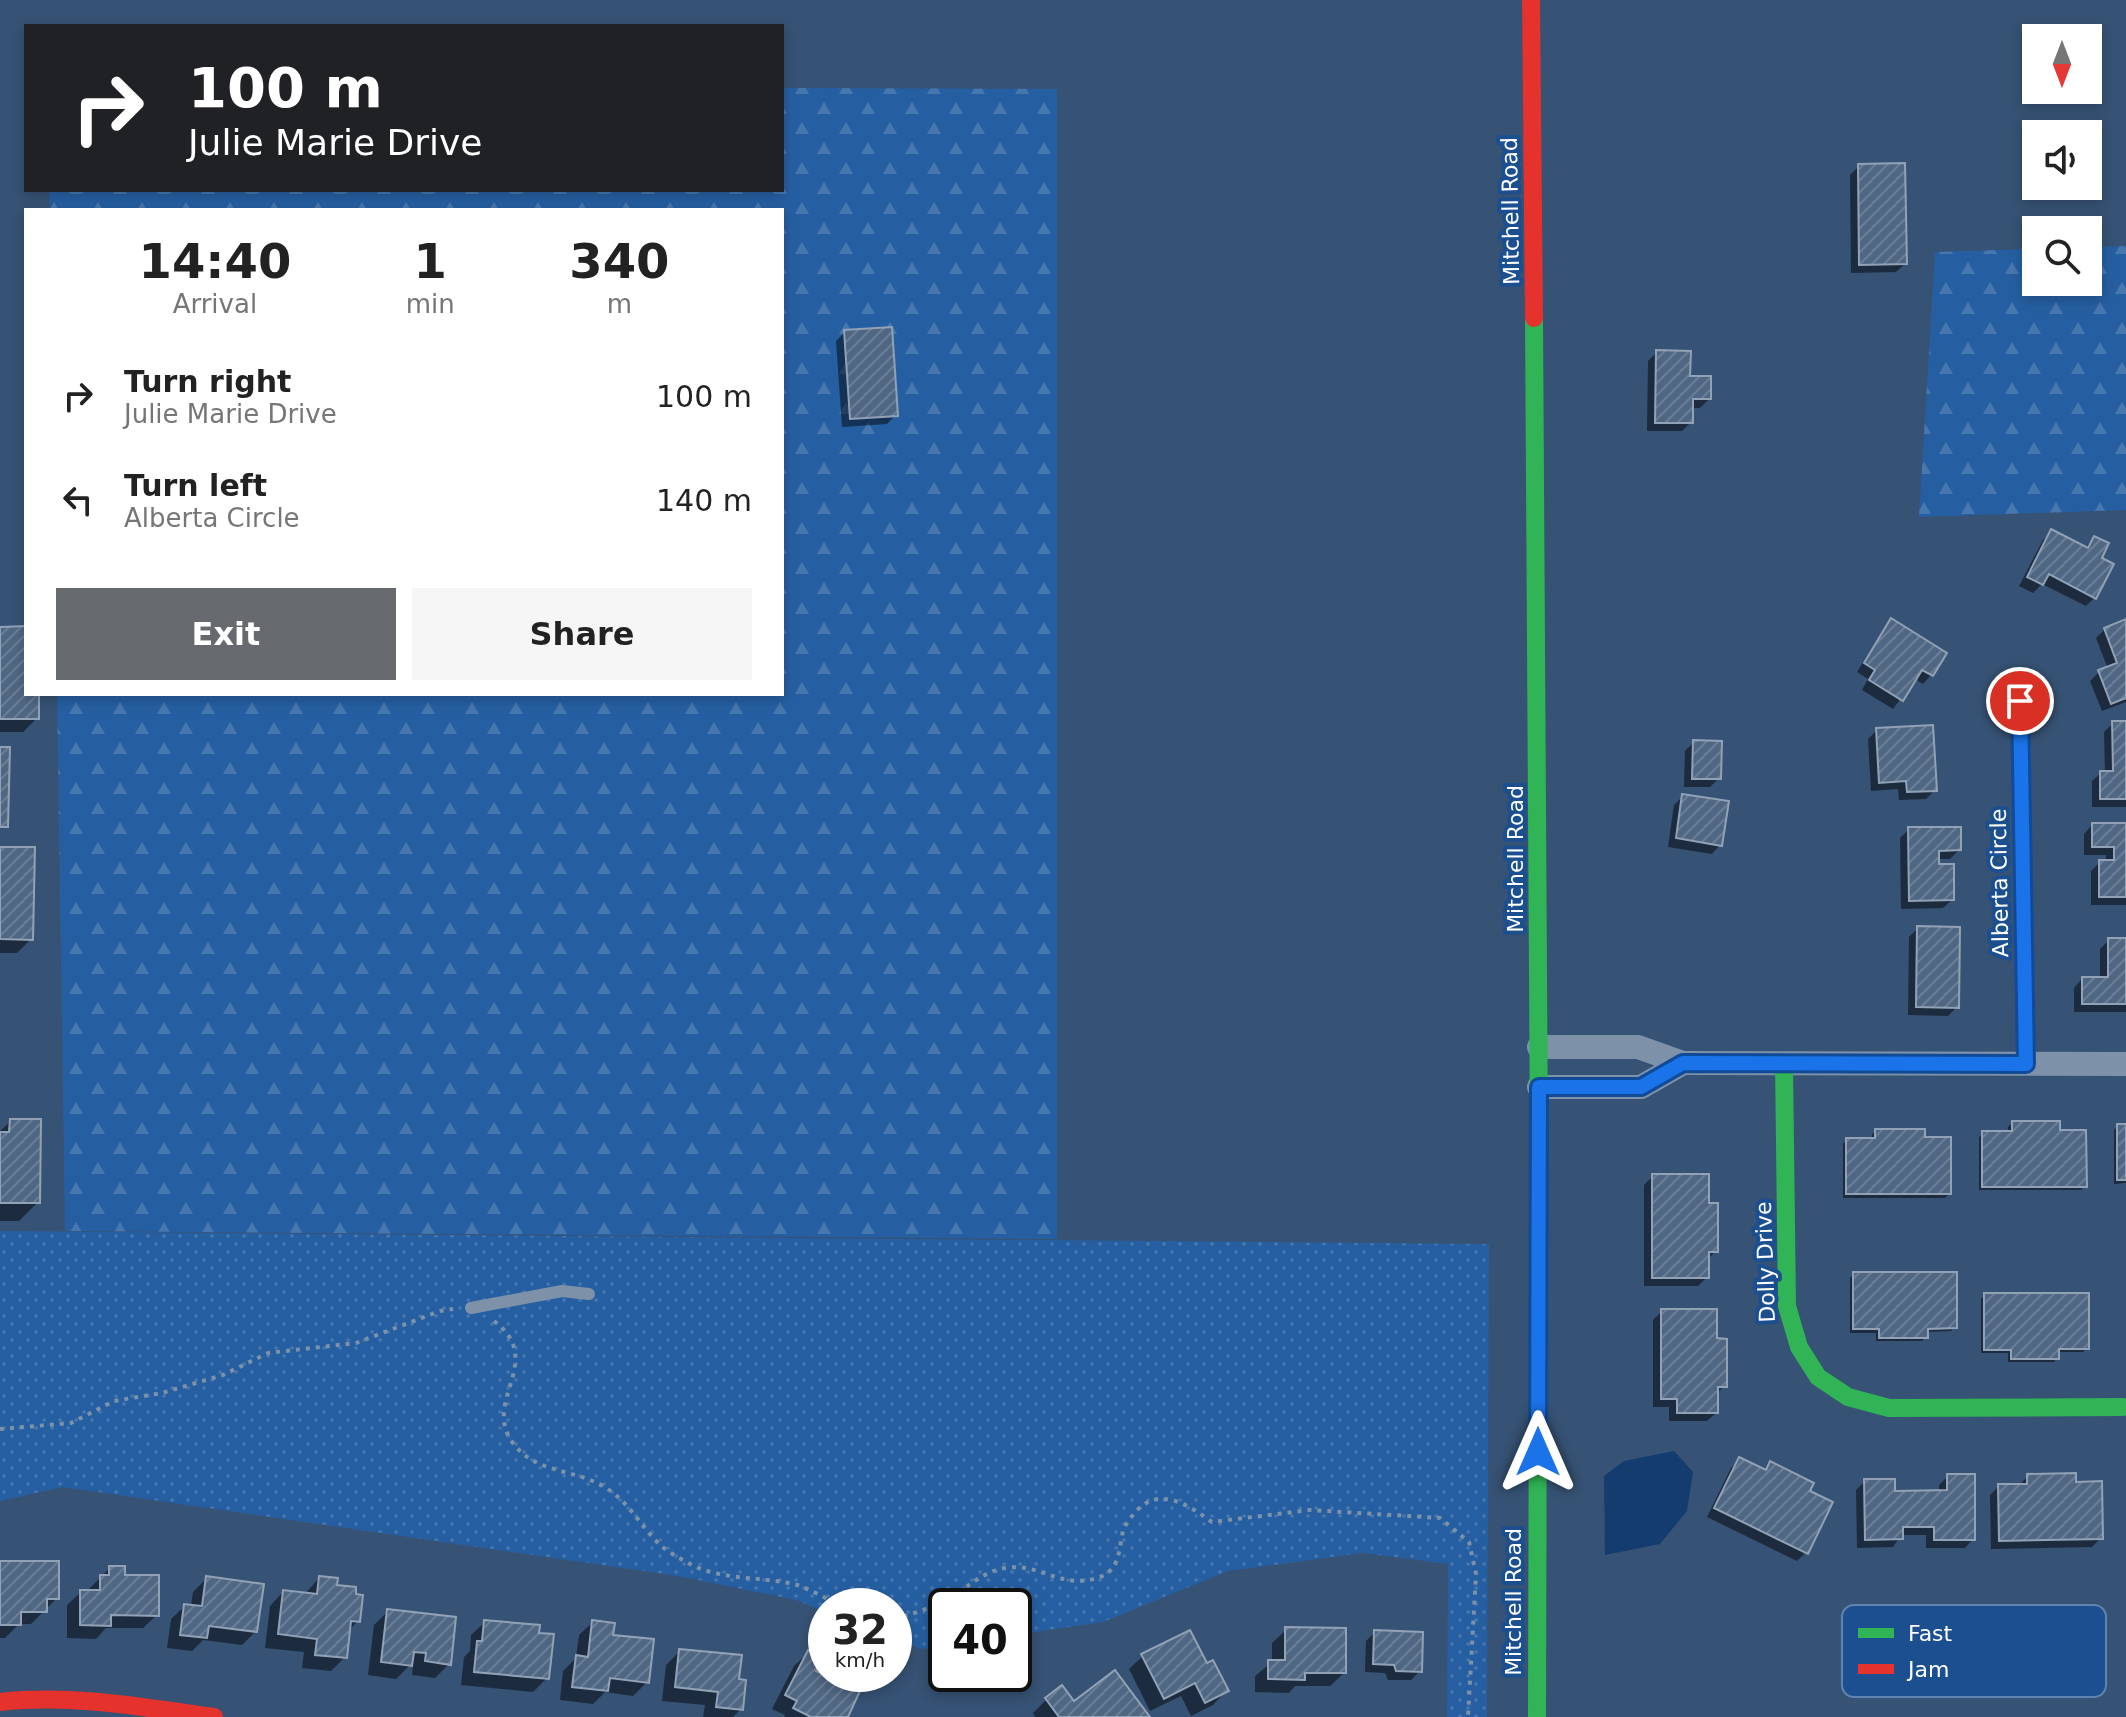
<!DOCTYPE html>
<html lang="en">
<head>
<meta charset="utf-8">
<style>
  :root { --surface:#fff; --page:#f6f6f6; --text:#222; --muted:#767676; --accent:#666a6f }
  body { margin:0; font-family:"DejaVu Sans",sans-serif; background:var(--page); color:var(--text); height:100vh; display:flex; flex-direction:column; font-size:30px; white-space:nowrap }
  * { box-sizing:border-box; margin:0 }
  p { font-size:26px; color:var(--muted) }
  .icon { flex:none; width:44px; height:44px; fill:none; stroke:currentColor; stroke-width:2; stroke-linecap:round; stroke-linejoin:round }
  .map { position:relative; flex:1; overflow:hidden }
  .sheet { position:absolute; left:24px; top:208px; width:760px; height:488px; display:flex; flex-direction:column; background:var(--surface); border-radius:0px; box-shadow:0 4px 12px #0003 }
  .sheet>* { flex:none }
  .top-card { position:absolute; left:24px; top:24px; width:760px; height:168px; border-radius:0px; box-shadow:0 4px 12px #0003; background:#202124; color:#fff; overflow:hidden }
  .needle { width:52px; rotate:180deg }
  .tools { position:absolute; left:2022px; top:24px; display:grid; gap:16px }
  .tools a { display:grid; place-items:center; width:80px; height:80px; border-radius:0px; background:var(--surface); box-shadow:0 4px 12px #0003; font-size:40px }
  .speed { position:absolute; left:808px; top:1588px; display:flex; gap:16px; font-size:40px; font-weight:700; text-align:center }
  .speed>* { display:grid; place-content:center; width:104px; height:104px; border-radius:50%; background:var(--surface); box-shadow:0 4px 12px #0003; line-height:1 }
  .speed small { font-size:20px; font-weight:400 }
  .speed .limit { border:4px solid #111; border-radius:12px; background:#fff; color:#111 }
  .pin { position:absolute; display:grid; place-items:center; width:68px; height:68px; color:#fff; margin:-34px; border:4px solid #fff; border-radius:50%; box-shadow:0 2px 8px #0007 }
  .me { position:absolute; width:88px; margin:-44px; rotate:0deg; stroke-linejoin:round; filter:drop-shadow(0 0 6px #0008) }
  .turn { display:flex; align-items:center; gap:28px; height:168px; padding:0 32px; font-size:36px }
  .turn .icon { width:104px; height:104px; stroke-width:2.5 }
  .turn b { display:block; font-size:56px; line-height:68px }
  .eta { display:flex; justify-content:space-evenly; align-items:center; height:136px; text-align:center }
  .eta b { font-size:48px; font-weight:600; line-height:56px }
  .cta { display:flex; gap:16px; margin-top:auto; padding:16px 32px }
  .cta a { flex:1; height:92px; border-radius:0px; background:var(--accent); color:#fff; font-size:32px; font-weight:600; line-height:92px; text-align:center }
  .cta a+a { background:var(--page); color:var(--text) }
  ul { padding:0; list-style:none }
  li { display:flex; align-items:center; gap:24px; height:104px; padding:0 32px }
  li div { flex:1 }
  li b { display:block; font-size:30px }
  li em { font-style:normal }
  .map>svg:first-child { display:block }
  .grass { fill:url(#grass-dots) }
  .forest { fill:url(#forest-firs) }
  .water { fill:#153c6e }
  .shadow { fill:#0007 }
  .building { fill:url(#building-hatch); stroke:#92a2b6; stroke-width:2 }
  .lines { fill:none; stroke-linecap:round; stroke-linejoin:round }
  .path { stroke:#7d92a8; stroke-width:4; stroke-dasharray:4 6; stroke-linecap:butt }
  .lane { stroke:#7d92a8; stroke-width:12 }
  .street { stroke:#7d92a8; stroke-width:24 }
  .fast { stroke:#30b455; stroke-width:18 }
  .jam { stroke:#e5322d; stroke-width:18 }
  .route-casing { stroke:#114b97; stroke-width:20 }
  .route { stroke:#1a73e8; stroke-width:14 }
  .labels { text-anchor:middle; stroke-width:8; stroke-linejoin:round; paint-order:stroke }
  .street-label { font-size:22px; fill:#fff; stroke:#1b4f8f }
  .key { fill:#1b4f8f; stroke:#5f84b1; stroke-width:2 }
  .key-label { font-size:22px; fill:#fff }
</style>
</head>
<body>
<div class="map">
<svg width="2126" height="1717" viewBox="0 0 2126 1717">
  <defs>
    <pattern id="grass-dots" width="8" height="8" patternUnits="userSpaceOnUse" patternTransform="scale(2)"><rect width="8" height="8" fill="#265fa1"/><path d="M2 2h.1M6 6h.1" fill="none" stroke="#4777af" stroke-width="1.8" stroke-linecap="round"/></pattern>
    <pattern id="forest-firs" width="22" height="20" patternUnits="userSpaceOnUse" patternTransform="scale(2)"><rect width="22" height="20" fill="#265fa1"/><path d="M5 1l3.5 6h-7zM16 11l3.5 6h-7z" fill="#4777af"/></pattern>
    <pattern id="building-hatch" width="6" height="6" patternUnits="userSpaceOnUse" patternTransform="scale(2)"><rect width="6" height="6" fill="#506783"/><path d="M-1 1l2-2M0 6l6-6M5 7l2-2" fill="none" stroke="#6a7e96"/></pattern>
  </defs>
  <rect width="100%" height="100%" fill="#365274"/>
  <polygon class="grass" points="0,1231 1489,1244 1487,1717 1447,1717 1448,1564 1363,1553 1228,1571 1103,1622 1014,1635 1014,1606 946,1606 946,1645 921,1649 894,1638 894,1606 826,1606 826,1612 796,1600 678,1576 63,1487 0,1501"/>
  <g class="forest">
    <polygon points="782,88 1057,89 1057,1239 65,1231 57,694 782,694 782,210 50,210 49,190 782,190"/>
    <polygon points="2126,246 2126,510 1919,517 1935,252 2036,249 2036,282 2088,282 2088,247"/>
  </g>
  <polygon class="water" points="1674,1451 1693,1472 1687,1511 1660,1544 1605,1555 1604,1476 1624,1461"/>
  <g class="shadow">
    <polygon points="1859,166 1905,264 1896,272 1851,273 1850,175"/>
    <polygon points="845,332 896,415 887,424 842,427 836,341"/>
    <polygon points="1657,352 1709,399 1700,408 1691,408 1691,422 1682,431 1647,431 1648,361"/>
    <polygon points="2052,531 2085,548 2095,538 2099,558 2094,598 2086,606 2042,584 2033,593 2019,586 2043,540"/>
    <polygon points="1892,621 1931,675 1923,684 1915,679 1893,709 1862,690 1868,679 1857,672 1883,630"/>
    <polygon points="2126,621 2126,702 2102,711 2090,681 2099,672 2108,669 2096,638 2105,629"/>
    <polygon points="26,628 26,694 37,694 37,718 23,732 0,732 0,629"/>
    <polygon points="2113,723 2126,723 2126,807 2092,807 2092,781 2101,773 2105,773 2104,732"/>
    <polygon points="1877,730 1935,790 1926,799 1899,800 1898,789 1871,791 1868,739"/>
    <polygon points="1694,742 1719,778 1710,787 1684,787 1685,751"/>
    <polygon points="1683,796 1720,845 1712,854 1668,847 1674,805"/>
    <polygon points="2092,825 2126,825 2126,905 2091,905 2091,871 2100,862 2106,862 2106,855 2084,855 2084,834"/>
    <polygon points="1909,829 1959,850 1950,859 1937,859 1952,900 1943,908 1901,909 1900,838"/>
    <polygon points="0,849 31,939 17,953 0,953"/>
    <polygon points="1918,928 1957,1007 1948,1016 1908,1015 1909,937"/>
    <polygon points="2109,940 2126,940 2126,1012 2074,1012 2074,988 2082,979 2100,979 2100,949"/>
    <polygon points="11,1121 38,1202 19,1221 0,1221 0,1131"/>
    <polygon points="2012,1123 2058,1132 2085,1186 2081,1190 1979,1190 1979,1137 1983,1133 2008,1133 2008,1127"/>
    <polygon points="2118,1126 2126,1126 2126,1183 2114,1184 2114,1130"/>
    <polygon points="1876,1131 1923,1139 1949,1194 1945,1198 1843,1198 1843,1144 1847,1140 1872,1140 1872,1134"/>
    <polygon points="1653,1176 1707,1205 1716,1251 1707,1260 1707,1277 1698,1286 1644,1286 1644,1185"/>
    <polygon points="1853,1274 1955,1327 1951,1331 1926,1332 1926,1337 1922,1341 1876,1341 1876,1333 1850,1333 1850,1278"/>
    <polygon points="1985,1295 2087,1348 2083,1352 2057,1352 2057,1358 2054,1362 2008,1362 2008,1353 1981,1353 1981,1299"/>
    <polygon points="1662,1311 1715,1340 1724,1386 1716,1395 1716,1413 1707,1421 1669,1421 1669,1407 1653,1407 1653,1320"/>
    <polygon points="1740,1459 1763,1471 1771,1464 1807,1492 1806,1552 1797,1561 1707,1517 1731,1468"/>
    <polygon points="1948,1476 1973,1539 1965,1548 1926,1548 1926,1535 1901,1535 1893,1547 1857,1548 1856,1490 1865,1481 1893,1493 1939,1493 1939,1485"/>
    <polygon points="2028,1476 2101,1538 2092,1547 1991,1549 1990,1495 1999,1486 2018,1486"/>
    <polygon points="0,1563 57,1598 31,1624 19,1624 5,1638 0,1638"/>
    <polygon points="110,1568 123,1577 157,1615 143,1628 106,1628 96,1639 67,1638 67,1605 81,1592 86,1592"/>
    <polygon points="207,1578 256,1631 242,1645 203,1640 192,1651 167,1648 171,1619 185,1606 191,1606 193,1592"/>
    <polygon points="319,1578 335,1587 358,1621 348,1631 345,1657 331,1671 302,1668 304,1652 265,1648 270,1606 283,1592 305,1594"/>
    <polygon points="388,1611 449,1664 435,1678 412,1675 413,1666 409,1666 396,1679 368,1675 374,1625"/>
    <polygon points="485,1622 537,1634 547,1678 533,1692 461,1685 464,1657 470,1651 471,1635"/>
    <polygon points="593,1622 611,1636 647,1682 633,1696 605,1692 593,1704 560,1700 563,1671 576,1658 579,1635"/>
    <polygon points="1286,1630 1344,1673 1330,1686 1295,1686 1289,1693 1255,1692 1255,1676 1272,1662 1272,1643"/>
    <polygon points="1375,1632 1420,1671 1411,1680 1388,1680 1385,1673 1365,1672 1366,1641"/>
    <polygon points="680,1651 737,1681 741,1709 733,1717 703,1717 705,1705 662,1701 666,1665"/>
    <polygon points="808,1653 814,1672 837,1684 847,1674 854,1674 844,1717 784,1717 785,1715 772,1709 794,1666"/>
    <polygon points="1143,1656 1206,1666 1226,1691 1213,1705 1191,1716 1181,1696 1150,1711 1129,1669"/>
    <polygon points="1046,1700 1073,1703 1147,1717 1035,1717 1033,1713"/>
  </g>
  <g class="building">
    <polygon points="1905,163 1907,264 1859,265 1858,164"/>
    <polygon points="892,327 898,416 850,419 844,330"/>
    <polygon points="1656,350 1691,351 1690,376 1711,376 1711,399 1693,399 1693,423 1655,423"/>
    <polygon points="2051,529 2088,548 2094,536 2109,543 2102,558 2114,564 2096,599 2049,574 2043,585 2027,577"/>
    <polygon points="1891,618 1947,653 1933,676 1922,670 1903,701 1869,680 1875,670 1864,663"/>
    <polygon points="2126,619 2126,698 2111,704 2098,670 2117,663 2104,628"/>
    <polygon points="26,626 26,694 39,694 39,719 0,719 0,627"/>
    <polygon points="2112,721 2126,721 2126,799 2100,799 2100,771 2113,771"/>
    <polygon points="1933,725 1937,791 1907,792 1906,781 1879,783 1876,728"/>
    <polygon points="1693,740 1722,741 1721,779 1692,779"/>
    <polygon points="0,747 10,747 8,827 0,827"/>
    <polygon points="1682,794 1729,801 1722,846 1676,838"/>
    <polygon points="2092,823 2126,823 2126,897 2099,897 2099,860 2114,860 2114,847 2092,847"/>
    <polygon points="1908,827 1961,827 1961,850 1939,851 1939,864 1954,864 1954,900 1909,901"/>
    <polygon points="0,847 35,847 33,940 0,939"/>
    <polygon points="1917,926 1960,927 1959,1008 1916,1007"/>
    <polygon points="2108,938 2126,938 2126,1004 2082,1004 2082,977 2108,977"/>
    <polygon points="10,1119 41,1119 40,1203 0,1203 0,1132 9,1132"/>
    <polygon points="2012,1121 2060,1121 2060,1130 2086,1130 2087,1187 1982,1187 1982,1131 2012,1131"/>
    <rect x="2117" y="1124" width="9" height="56"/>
    <polygon points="1875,1129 1925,1129 1925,1137 1951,1137 1951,1194 1846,1194 1846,1138 1875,1138"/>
    <polygon points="1652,1174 1709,1174 1709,1203 1718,1203 1718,1252 1709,1252 1709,1278 1652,1278"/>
    <polygon points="1853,1272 1957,1272 1957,1328 1928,1329 1928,1338 1879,1338 1879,1329 1853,1329"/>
    <polygon points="1984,1293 2089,1293 2089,1349 2059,1349 2059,1359 2011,1359 2011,1350 1984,1350"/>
    <polygon points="1661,1309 1717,1309 1717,1338 1727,1339 1727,1387 1718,1387 1718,1413 1677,1413 1677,1399 1661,1399"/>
    <polygon points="1739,1457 1766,1470 1770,1461 1814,1483 1810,1491 1833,1502 1808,1554 1714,1508"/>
    <polygon points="2076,1473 2076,1482 2102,1481 2103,1539 1999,1541 1998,1484 2027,1484 2027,1474"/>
    <polygon points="1947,1474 1975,1474 1975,1540 1934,1540 1934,1527 1903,1527 1903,1539 1865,1540 1864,1479 1895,1479 1895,1491 1947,1490"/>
    <polygon points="0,1561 59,1561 59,1599 47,1599 47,1612 21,1612 21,1625 0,1625"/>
    <polygon points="109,1566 125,1566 125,1575 159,1575 159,1616 111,1615 111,1626 80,1625 80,1590 100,1590 100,1575 109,1575"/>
    <polygon points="206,1576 264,1584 257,1632 209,1626 207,1638 180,1635 184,1604 202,1606"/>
    <polygon points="319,1576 338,1578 337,1585 356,1587 356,1594 363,1595 360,1622 351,1621 347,1658 315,1655 317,1639 278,1634 283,1590 317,1594"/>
    <polygon points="387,1609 456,1617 451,1665 425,1661 426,1653 414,1652 412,1666 381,1662"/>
    <polygon points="484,1620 540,1625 539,1633 554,1634 549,1679 474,1672 477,1641 482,1641"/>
    <polygon points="592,1620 615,1623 613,1635 654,1639 649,1683 610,1678 608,1691 572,1687 576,1655 588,1657"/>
    <polygon points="1285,1627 1346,1628 1346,1673 1305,1673 1305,1680 1268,1679 1268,1660 1285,1660"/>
    <polygon points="1190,1630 1207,1663 1213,1660 1229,1691 1205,1703 1195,1683 1164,1699 1141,1654"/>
    <polygon points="1374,1630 1423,1632 1422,1672 1396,1671 1394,1665 1373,1664"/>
    <polygon points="679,1649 742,1655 739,1679 746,1680 743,1710 716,1707 718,1692 675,1687"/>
    <polygon points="808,1650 823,1658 816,1671 842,1683 847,1674 859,1674 866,1678 848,1717 811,1717 793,1708 797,1701 785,1695"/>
    <polygon points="1115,1670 1150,1717 1059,1717 1045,1698 1062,1685 1074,1701"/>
  </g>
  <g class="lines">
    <g class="path">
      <path d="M494,1321C547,1361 481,1401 513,1443C534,1472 570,1469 599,1484C627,1498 638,1523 659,1544C668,1552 679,1558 690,1564C723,1581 762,1576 797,1585C812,1590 827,1599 841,1606"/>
      <polyline points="0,1429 71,1423 114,1401 162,1393 223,1375 268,1353 356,1343 440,1311 453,1309"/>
      <path d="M894,1619C914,1614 933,1607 951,1597C968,1587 984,1571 1005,1568C1040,1562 1062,1591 1100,1577C1120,1570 1119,1548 1123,1531C1125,1525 1129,1520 1133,1515C1157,1484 1187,1504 1212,1522L1310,1510L1440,1518L1469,1542L1476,1574L1468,1717"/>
    </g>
    <polyline class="lane" points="471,1308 562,1291 589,1294"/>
    <g class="street">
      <polyline points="1539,1047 1638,1047 1683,1063 1641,1087 1539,1087"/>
      <polyline points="1683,1063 2126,1064"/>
    </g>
    <g class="fast">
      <polyline points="1534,318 1539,1137"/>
      <polyline points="2020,701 2026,1064"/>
      <polyline points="1784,1063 1787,1306 1799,1347 1818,1377 1848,1397 1889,1408 2123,1407"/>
      <polyline points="1537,1717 1538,1341"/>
    </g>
    <g class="jam">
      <polyline points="1531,0 1534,318"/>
      <polyline points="1538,1341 1539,1137"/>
      <path d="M0,1702C72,1694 142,1707 214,1717"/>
    </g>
  </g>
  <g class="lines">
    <g class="route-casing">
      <polyline id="route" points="1538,1452 1539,1087 1641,1087 1683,1063 2026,1064 2020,701"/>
    </g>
    <use href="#route" class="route"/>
  </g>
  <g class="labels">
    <g class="street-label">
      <text transform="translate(1510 211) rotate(-91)" y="8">Mitchell Road</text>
      <text transform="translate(1515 859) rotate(-90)" y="8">Mitchell Road</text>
      <text transform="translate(1999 883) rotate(-91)" y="8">Alberta Circle</text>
      <text transform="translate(1765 1262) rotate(-92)" y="8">Dolly Drive</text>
      <text transform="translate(1513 1602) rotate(-90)" y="8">Mitchell Road</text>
    </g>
  </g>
  <rect x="1842" y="1605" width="264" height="92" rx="12" class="key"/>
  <rect x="1858" y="1628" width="36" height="10" fill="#30b455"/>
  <rect x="1858" y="1664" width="36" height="10" fill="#e5322d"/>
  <g class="key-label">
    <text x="1908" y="1641">Fast</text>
    <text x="1908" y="1677">Jam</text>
  </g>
</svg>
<div class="tools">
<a><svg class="needle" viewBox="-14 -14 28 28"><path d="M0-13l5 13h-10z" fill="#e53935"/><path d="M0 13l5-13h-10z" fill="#767676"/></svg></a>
<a><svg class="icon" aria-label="sound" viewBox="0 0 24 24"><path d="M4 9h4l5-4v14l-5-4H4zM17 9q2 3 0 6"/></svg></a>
<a><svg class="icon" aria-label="search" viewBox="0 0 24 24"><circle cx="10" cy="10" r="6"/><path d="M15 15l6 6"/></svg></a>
</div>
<div class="speed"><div>32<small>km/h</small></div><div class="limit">40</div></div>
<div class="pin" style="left:2020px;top:701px;background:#d93025"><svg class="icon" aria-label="arrive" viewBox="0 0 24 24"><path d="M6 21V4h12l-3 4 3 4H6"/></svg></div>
<svg class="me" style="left:1538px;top:1452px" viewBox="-20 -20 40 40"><path d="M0-17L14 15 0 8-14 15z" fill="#1a73e8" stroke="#fff" stroke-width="4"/></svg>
<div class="top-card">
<div class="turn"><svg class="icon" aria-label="right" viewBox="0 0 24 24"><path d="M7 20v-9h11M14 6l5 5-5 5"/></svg><div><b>100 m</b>Julie Marie Drive</div></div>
</div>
<section class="sheet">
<div class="eta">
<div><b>14:40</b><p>Arrival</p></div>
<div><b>1</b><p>min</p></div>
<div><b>340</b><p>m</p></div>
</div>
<ul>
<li><svg class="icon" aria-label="right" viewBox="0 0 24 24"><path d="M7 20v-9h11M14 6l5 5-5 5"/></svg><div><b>Turn right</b><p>Julie Marie Drive</p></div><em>100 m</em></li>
<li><svg class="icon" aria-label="left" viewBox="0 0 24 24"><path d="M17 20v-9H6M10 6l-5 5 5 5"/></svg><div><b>Turn left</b><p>Alberta Circle</p></div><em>140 m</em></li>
</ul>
<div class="cta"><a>Exit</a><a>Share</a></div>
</section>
</div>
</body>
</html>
